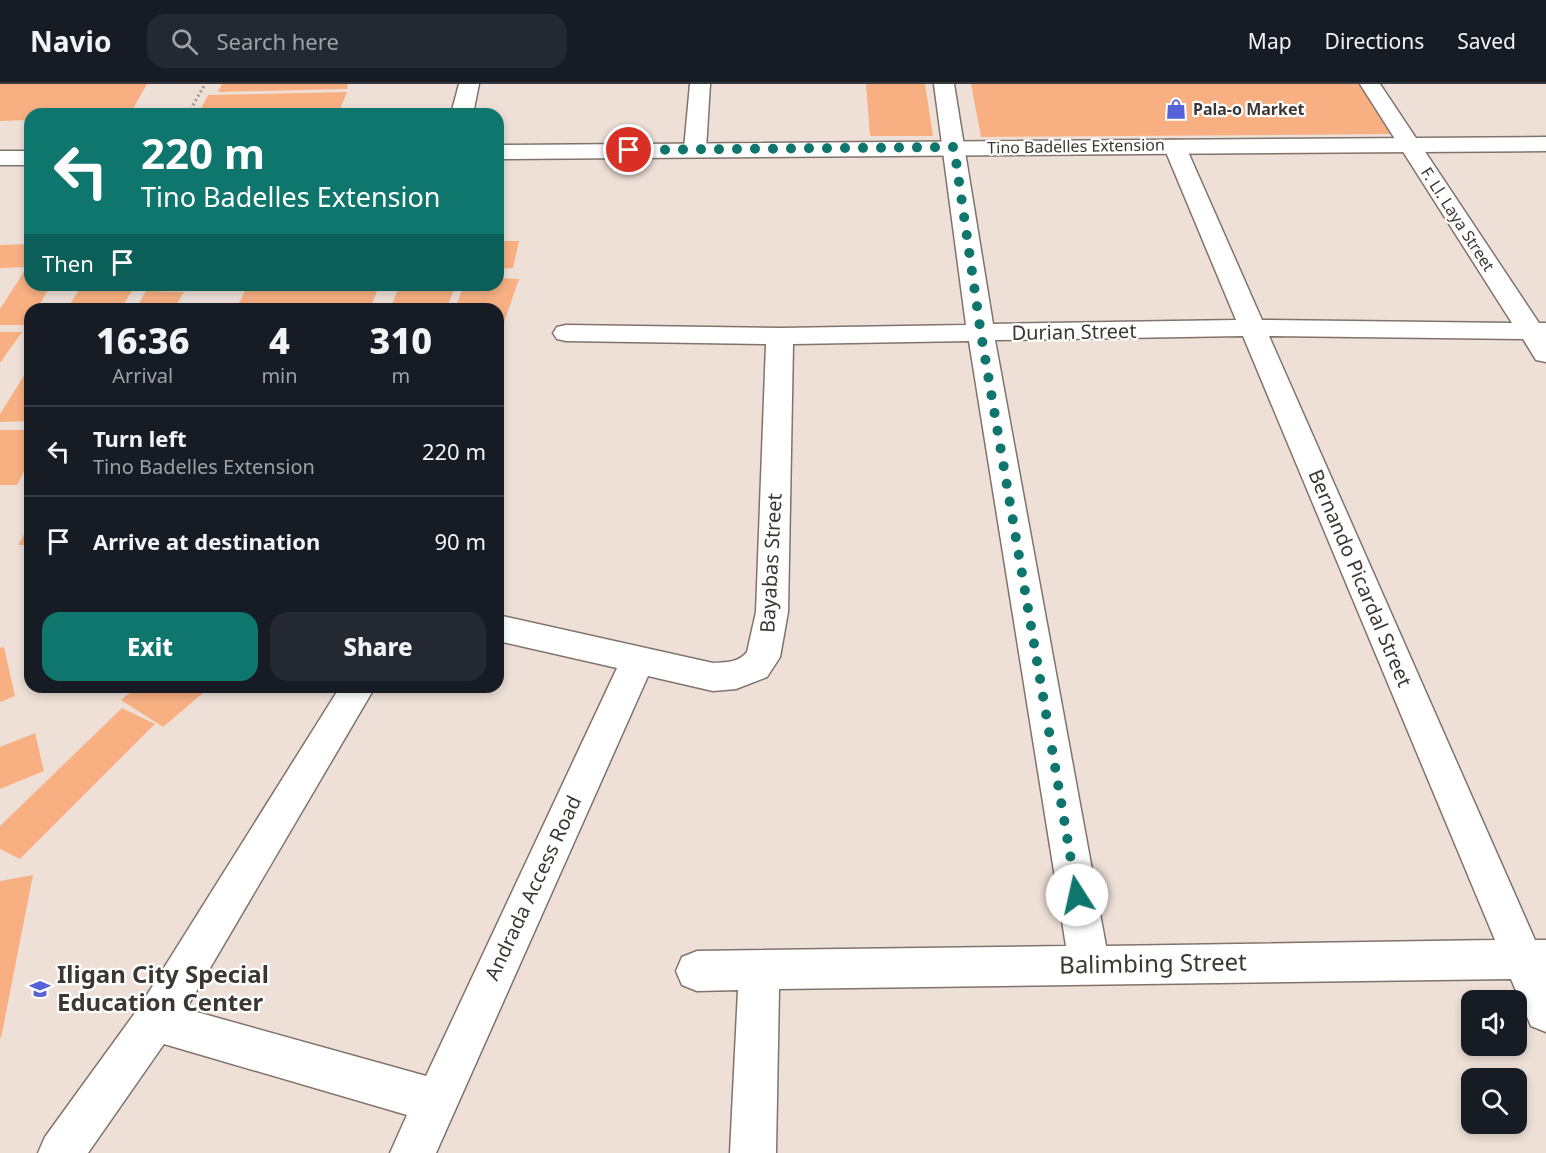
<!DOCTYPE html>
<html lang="en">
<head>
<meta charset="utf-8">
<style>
  :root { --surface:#171b24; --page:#242831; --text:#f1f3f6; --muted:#9ea1a6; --line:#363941; --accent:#0f766e }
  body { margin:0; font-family:"Noto Sans",sans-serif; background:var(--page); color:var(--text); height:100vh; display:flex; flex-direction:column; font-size:22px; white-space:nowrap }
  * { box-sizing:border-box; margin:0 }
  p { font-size:20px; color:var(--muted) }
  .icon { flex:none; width:33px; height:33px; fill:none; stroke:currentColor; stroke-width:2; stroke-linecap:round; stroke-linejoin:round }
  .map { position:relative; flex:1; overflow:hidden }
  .sheet { position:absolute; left:24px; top:219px; width:480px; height:390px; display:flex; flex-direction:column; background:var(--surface); border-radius:18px; box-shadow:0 3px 9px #0003 }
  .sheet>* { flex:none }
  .hud { position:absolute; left:24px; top:24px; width:480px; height:183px; border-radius:18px; box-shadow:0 3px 9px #0003; background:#0f766e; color:#fff; overflow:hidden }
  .fabs { position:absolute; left:1461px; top:906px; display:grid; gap:12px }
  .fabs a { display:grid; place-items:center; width:66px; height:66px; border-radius:12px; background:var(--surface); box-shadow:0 3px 9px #0003; font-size:30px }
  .pin { position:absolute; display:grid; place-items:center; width:51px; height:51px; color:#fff; margin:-26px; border:3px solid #fff; border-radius:50%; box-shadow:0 2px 6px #0007 }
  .me { position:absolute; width:66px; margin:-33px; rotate:350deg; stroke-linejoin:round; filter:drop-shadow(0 0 4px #0008) }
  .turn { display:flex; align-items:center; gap:21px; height:126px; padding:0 18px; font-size:27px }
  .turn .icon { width:78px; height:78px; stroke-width:2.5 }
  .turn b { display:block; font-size:42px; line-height:51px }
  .then { display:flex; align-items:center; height:57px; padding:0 18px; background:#0003; gap:12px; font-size:22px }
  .eta { display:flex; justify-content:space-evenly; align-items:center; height:102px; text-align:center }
  .eta b { font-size:36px; font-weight:800; line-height:42px }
  .primary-button { display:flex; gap:12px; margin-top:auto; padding:12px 18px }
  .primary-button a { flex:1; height:69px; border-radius:18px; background:var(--accent); color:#fff; font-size:24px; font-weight:800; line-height:69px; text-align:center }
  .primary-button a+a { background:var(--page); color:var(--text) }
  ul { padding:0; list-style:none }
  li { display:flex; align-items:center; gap:18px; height:90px; padding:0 18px; border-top:2px solid var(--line) }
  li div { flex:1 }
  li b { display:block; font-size:22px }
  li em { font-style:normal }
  header { display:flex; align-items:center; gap:36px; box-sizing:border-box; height:84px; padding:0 30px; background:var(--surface); border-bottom:2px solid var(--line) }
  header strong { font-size:28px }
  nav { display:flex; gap:33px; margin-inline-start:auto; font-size:21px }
  .search { width:420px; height:54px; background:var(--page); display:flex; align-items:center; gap:15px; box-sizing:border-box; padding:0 21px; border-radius:18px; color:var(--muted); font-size:22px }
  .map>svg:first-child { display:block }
  .building { fill:#f8b083 }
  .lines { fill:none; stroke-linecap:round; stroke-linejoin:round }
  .street-casing { stroke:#80736c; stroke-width:3 }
  .secondary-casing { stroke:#80736c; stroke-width:3 }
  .path { stroke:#a19791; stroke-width:3; stroke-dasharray:2 3; stroke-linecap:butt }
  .street { fill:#fff; fill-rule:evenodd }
  .secondary { fill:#fff; fill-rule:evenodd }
  .route { stroke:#0f766e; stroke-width:10; stroke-dasharray:0 18 }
  .labels { text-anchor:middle; stroke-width:4.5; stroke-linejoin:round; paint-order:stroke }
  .far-poi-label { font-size:16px; font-weight:bold; fill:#3c3734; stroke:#fff; text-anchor:start }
  .far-street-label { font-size:16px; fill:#3c3734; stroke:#fff }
  .street-label { font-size:20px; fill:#3c3734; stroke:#fff }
  .near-street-label { font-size:24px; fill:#3c3734; stroke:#fff }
  .near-poi-label { font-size:24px; font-weight:bold; fill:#3c3734; stroke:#fff; text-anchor:start }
</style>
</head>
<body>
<header>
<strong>Navio</strong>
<div class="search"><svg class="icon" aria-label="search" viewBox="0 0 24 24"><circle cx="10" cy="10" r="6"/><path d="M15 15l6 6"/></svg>Search here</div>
<nav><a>Map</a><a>Directions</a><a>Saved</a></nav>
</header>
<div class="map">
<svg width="1546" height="1069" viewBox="0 0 1546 1069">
  <rect width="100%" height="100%" fill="#eee0d7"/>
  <g class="building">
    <polygon points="0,0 147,0 130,30 30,30 30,36 0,37"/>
    <polygon points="222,0 348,0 347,5 218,8"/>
    <polygon points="866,0 925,0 933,52 870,52"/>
    <polygon points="971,0 1359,0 1392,50 981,53"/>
    <polygon points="347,8 338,30 198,30 208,11"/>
    <polygon points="498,157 519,157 513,184 498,185"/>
    <polygon points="30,160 30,201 51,201 37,225 30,225 27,241 0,241 0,225 27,183 0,184 0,161"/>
    <polygon points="498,194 519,195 498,256 498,225 455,225 464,201 498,201"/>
    <polygon points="82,201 135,201 121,225 67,225"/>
    <polygon points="248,201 252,201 379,202 370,225 236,225"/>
    <polygon points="400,201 456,201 446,225 390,225"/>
    <polygon points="146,207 184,208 174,225 136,225"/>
    <polygon points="0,248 22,248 0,279"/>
    <polygon points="30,282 30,337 0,338 0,330"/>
    <polygon points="0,346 30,346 30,376 17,401 0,401"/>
    <polygon points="30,440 30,461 18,461"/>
    <polygon points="4,563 15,612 0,618 0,564"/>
    <polygon points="137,603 210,603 163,643 121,616"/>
    <polygon points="122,624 155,640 20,775 0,765 0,742"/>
    <polygon points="35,649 44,687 0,705 0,663"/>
    <polygon points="33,791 1,954 0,954 0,797"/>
  </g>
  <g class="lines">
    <g class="street-casing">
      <g id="street">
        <polygon points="459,0 479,0 473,30 451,30"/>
        <polygon points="690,0 710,0 706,65 703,70 687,70 684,65"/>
        <path d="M934,0H954L993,240L1236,236L1163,61L1166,56H1182L1185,61L1262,236L1512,239L1360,0H1380L1539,239H1546V278L1536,276L1523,255L1269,252L1535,856H1546V948L1531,942L1511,895L779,905L776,1069H730L738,906L697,907L682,901L676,887L682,873L697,867L1066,862L969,257L793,260L788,528L780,573L767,593L736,605L713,607L648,592L436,1069H390L407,1031L164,960L88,1069H38L45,1053L140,922L340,603H375L186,925L426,992L617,584L498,557V531L713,579C726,578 738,579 747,568L756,528L766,260L566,257L557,255L553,249L557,243L566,241L780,244L966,241ZM1243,252L1495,856L1106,862L995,256Z"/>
      </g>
    </g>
    <g class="secondary-casing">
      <g id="secondary">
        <polygon points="1546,53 1546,67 498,75 498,61"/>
        <rect x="0" y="67" width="30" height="14"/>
      </g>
    </g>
    <polyline class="path" points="188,30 205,0"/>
    <use href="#street" class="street"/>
    <use href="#secondary" class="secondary"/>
  </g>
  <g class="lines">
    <polyline class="route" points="629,66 954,63 981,250 1077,811"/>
  </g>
  <defs>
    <g id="shop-bare" transform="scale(1.62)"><path d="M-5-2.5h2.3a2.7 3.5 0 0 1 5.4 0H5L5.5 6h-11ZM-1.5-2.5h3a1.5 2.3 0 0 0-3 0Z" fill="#5662d8" stroke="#fff" stroke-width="2.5" paint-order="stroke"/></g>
    <g id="school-bare" transform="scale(1.62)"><path d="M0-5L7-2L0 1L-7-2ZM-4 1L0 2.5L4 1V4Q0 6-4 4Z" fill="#5662d8" stroke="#fff" stroke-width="2.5" paint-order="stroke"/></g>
  </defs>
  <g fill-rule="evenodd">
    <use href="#shop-bare" x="1176" y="25"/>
    <use href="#school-bare" x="40" y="905"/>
  </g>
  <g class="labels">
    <g class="far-poi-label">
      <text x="1193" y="31">Pala-o Market</text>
    </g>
    <g class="far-street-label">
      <text transform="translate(1076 62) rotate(-1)" y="6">Tino Badelles Extension</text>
      <text transform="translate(1458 135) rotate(57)" y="6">F. Ll. Laya Street</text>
    </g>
    <g class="street-label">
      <text transform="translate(1074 248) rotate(-1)" y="7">Durian Street</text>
      <text transform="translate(771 479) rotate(-87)" y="7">Bayabas Street</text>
      <text transform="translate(1360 494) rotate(67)" y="7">Bernando Picardal Street</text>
      <text transform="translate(533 804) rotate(-65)" y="7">Andrada Access Road</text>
    </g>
    <g class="near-street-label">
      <text transform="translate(1153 880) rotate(-1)" y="8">Balimbing Street</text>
    </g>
    <g class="near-poi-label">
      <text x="57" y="899">Iligan City Special<tspan x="57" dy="28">Education Center</tspan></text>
    </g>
  </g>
</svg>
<div class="fabs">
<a><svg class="icon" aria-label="sound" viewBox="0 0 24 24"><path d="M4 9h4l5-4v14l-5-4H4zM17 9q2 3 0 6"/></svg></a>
<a><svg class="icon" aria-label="search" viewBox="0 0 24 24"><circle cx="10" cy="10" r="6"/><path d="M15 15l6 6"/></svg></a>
</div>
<div class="pin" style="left:629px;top:66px;background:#d93025"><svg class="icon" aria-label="arrive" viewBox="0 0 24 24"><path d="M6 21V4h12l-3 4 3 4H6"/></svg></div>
<svg class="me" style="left:1077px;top:811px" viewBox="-20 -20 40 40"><circle r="19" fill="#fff"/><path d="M0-13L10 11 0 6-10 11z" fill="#0f766e"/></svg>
<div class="hud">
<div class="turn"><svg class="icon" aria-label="left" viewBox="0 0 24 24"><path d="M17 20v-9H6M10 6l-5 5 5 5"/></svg><div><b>220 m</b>Tino Badelles Extension</div></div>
<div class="then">Then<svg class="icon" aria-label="arrive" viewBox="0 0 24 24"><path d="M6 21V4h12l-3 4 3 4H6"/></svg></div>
</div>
<section class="sheet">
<div class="eta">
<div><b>16:36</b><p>Arrival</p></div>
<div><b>4</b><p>min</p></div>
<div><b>310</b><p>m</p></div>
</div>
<ul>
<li><svg class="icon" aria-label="left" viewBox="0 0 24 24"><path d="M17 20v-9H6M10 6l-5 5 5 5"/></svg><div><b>Turn left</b><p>Tino Badelles Extension</p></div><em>220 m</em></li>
<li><svg class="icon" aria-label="arrive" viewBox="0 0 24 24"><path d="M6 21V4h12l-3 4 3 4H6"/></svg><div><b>Arrive at destination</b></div><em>90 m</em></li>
</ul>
<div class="primary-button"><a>Exit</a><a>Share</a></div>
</section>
</div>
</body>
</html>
